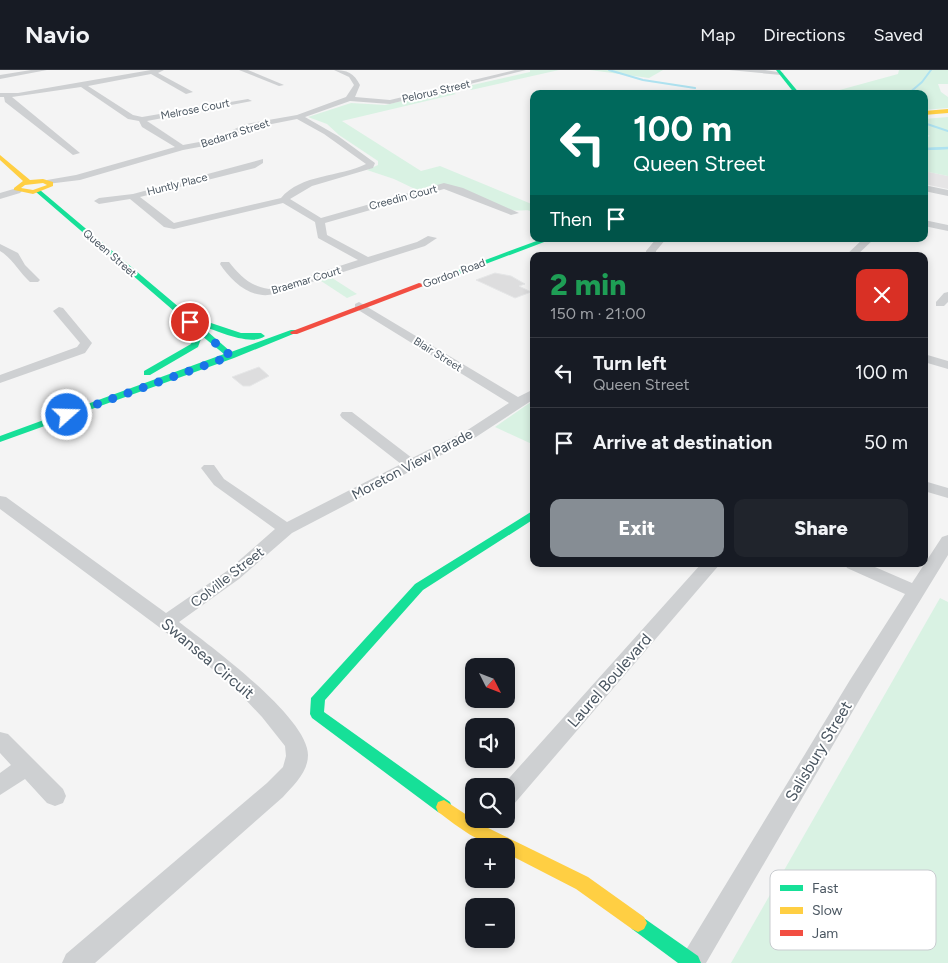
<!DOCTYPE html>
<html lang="en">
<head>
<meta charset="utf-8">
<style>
  :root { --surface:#171b24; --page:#20242c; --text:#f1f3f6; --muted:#9ea1a6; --line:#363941; --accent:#868d94 }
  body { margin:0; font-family:Figtree,sans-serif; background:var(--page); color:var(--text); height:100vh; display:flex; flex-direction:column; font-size:19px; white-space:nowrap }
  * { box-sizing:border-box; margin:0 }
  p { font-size:16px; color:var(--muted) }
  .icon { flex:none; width:28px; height:28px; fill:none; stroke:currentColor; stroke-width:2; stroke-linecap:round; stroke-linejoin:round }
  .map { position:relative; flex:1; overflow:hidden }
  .drawer { position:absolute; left:530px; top:182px; width:398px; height:315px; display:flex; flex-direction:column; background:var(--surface); border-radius:10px; box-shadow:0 2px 8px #0003 }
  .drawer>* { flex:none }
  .hud { position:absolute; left:530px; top:20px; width:398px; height:152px; border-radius:10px; box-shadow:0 2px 8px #0003; background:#00695c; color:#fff; overflow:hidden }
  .needle { width:32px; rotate:132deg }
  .buttons { position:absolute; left:465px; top:588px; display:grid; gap:10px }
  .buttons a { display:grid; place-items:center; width:50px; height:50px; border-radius:10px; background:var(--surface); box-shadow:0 2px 8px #0003; font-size:25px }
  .pin { position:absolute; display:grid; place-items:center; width:42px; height:42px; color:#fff; margin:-21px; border:2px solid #fff; border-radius:50%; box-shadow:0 1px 5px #0007 }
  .me { position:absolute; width:55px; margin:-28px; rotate:70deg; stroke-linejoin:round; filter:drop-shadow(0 0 4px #0008) }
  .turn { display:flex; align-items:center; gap:18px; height:105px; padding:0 20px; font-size:22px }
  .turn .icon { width:65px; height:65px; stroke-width:2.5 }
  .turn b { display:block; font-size:35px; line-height:42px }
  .then { display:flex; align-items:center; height:48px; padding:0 20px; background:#0003; gap:10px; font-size:19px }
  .round { display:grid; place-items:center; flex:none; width:52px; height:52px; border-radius:10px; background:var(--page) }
  .summary { display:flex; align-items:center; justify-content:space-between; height:85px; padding:0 20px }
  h1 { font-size:30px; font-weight:800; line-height:38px; color:#1e9e55 }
  .primary-button { display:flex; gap:10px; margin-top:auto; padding:10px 20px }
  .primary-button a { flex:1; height:58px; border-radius:10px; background:var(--accent); color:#fff; font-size:20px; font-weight:800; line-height:58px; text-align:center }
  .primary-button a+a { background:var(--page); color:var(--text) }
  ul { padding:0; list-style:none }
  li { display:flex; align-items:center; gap:15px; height:70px; padding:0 20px; border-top:1px solid var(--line) }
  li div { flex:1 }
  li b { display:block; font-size:19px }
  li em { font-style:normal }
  header { display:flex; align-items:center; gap:30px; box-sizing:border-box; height:70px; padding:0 25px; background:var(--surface); border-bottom:1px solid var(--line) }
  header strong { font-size:24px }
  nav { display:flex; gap:28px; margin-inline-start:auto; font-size:18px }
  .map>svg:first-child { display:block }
  .education { fill:#e6e5e6 }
  .green { fill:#d9f2e3 }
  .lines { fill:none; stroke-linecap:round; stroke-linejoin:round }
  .stream-far1 { stroke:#aee2f0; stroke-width:2 }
  .stream { stroke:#aee2f0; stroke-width:2.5 }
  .building { fill:#ddddde; stroke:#e5e6e7 }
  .street { fill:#ced0d2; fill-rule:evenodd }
  .fast { fill:#16e098; fill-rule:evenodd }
  .slow { fill:#ffcf43; fill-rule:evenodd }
  .jam { fill:#f24e42; fill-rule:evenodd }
  .route { stroke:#1a73e8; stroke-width:9; stroke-dasharray:0 16.2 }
  .labels { text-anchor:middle; stroke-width:4; stroke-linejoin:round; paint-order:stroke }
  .far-street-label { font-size:11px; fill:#4a5661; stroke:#fff }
  .street-label { font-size:14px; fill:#4a5661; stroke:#fff }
  .near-street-label { font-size:16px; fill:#4a5661; stroke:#fff }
  .key { fill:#fff; stroke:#c9ccd0; stroke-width:1 }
  .key-label { font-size:14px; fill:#4a5661 }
</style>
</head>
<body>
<header>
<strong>Navio</strong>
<nav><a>Map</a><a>Directions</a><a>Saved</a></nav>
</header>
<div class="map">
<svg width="948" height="893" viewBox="0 0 948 893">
  <rect width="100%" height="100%" fill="#f4f4f4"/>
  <polygon class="education" points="924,101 948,106 948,119 924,114"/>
  <g class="green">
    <polygon points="530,0 559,0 471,20 464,17 530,2"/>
    <polygon points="590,0 663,0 649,8"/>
    <polygon points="899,0 948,0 948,14 938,14 941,22 948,27 948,38 924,40 924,24 825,24 898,4"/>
    <path d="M449,20L456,24L342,51L421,101L440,96L534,135V142C526,138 519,142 511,140C471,128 464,106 417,120L394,109L367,100L378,95V91L339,65L327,54L308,47L351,33L385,35Z"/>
    <polygon points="948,47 948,106 924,101 924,68 930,66 924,63 924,49"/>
    <polygon points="329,206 357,224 347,228 318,209"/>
    <polygon points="534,331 534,375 495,357 531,332"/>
    <polygon points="940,528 948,532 948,893 731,893"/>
  </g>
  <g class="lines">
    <g class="stream-far1">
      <polyline points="609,0 643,10 695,18"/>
      <polyline points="703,21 717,24"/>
      <polyline points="908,24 922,12 931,0"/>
      <polyline points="924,53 948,61"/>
      <polyline points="929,79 948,78"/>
    </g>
    <polyline class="stream" points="924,79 948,78"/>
  </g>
  <g class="building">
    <polygon points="495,203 511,206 525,214 519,216 531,222 515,228 476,210"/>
    <polygon points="259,297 269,306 250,316 243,316 232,307"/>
  </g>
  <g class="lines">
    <g class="street">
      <polygon points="31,0 47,0 0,9 0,5"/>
      <path d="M151,0H164L158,3L193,22L186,24L151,4L88,16L133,45L142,47L248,29L252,31L147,51L183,75L210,70L246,54L297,45L346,27L354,15L349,7L334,0C347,0 354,3 360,15L355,27L390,30L515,0H526L390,34L350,31L305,47L338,66L375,93L373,98L312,116L290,129L321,148L444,113L463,118L519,143L511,145L444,119L325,153L327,165L368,187L417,172L428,166L437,168L425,176L274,224C251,230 231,211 220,194L221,192H229C239,205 251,217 269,219L358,190L318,168L315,152L283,133L174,159L164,157L130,129L99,134L94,131L99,128L133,124L263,89V93L255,98L140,127L174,153L281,128C301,104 340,107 366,94L324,64L297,49L251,58L215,74L183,80L80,110L47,114V110L76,105L175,77L142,57L139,51L128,49L81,17L12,27L80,83L73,85L5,32L4,27H0V23H18Z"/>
      <polygon points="239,0 248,0 284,15 279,16"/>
      <polygon points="729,0 765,0 784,3 781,5"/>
      <polygon points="924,115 948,120 948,126 924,121"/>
      <polygon points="17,118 22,121 20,123 0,129 0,123"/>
      <polygon points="924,150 948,155 948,161 924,156"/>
      <polygon points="656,169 666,169 656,181 656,186 646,186 646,181"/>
      <polygon points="863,169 874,169 856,186 845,186"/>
      <path d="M0,174L18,183L25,195L40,210L38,212H30C19,202 12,188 0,181Z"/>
      <polygon points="948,222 948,232 944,236 936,236 936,232 944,223"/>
      <path d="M359,232L518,327L534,319V329L476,367L292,463L239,509L179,552C209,575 308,647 308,685C308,702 294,715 283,727L95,893H62L66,884L267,713L283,697L286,686L285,676L262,647L230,613L159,557L0,439V426L6,427L166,543L227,501L275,459L214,415L201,398L204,395H214L224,409L287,452L401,394L342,348L340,345L342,342H352L412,388L466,361L509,333L355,238V234Z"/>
      <polygon points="59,237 63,238 92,273 85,283 0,313 0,305 77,277 80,273 53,241"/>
      <polygon points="924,284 948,291 948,299 924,292"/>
      <polygon points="924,411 948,418 948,428 924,421"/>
      <polygon points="948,465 948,485 864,622 706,893 678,893 850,610 905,524 847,498 845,494 868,494 912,513 942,467"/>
      <polygon points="701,494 720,494 514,734 506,737 506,716 502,716"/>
      <polygon points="0,662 8,664 63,719 66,726 63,733 55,736 47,733 25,709 0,725 0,703 11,695 0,683"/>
    </g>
    <g class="fast">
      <polygon points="776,0 780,0 800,24 795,24"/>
      <path d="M36,120H40L193,249H199L241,263H261L265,266C251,277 215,260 200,255L231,282L291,260H297L298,262L234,288L0,372V366L224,284L202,266L198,277L150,305H144V301L191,274L196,260L36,122Z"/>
      <polygon points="542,169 552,169 425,217 418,215"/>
      <polygon points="534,440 534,449 423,520 325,630 324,642 450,732 452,737 450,742 444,744 438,742 312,648 310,644 311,628 415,514"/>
      <polygon points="638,844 698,886 701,893 678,893 632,859 629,853 632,847"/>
    </g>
    <g class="slow">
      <polygon points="948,39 948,43 924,45 924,41"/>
      <path d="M0,85L30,110L43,109L53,112V116L33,124L14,120V118L23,111L0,90ZM43,113L47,115L33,120L21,118L25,115Z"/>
      <path d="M444,730L482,755L588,807L644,847L647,853L644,859L638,862L632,859L576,819L506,783V776C480,776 459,757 438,742L436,737L438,732Z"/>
    </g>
    <polygon class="jam" points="419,213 426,215 297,264 291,264 290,262"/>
  </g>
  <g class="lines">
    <polyline class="route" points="67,345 231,286 190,252"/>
  </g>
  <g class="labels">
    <g class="far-street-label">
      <text transform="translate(436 21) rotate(-13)" y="4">Pelorus Street</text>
      <text transform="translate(195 39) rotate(-11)" y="4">Melrose Court</text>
      <text transform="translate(235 63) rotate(-18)" y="4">Bedarra Street</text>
      <text transform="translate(177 114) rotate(-14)" y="4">Huntly Place</text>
      <text transform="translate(403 127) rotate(-15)" y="4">Creedin Court</text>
      <text transform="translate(110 183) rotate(41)" y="4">Queen Street</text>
      <text transform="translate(454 203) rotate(-20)" y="4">Gordon Road</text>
      <text transform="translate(306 210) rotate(-17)" y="4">Braemar Court</text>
      <text transform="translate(438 284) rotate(32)" y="4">Blair Street</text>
    </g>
    <g class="street-label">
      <text transform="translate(412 394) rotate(-28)" y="5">Moreton View Parade</text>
      <text transform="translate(227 507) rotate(-38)" y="5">Colville Street</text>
    </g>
    <g class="near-street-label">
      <text transform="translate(208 588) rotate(40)" y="6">Swansea Circuit</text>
      <text transform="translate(609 610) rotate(-49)" y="6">Laurel Boulevard</text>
      <text transform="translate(818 681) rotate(-59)" y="6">Salisbury Street</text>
    </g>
  </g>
  <rect x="770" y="800" width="166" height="80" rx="8" class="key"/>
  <rect x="780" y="815" width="23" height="6" fill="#16e098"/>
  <rect x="780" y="837" width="23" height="7" fill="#ffcf43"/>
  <rect x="780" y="860" width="23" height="6" fill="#f24e42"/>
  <g class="key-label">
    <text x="812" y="823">Fast</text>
    <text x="812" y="845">Slow</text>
    <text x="812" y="868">Jam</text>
  </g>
</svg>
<div class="buttons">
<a><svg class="needle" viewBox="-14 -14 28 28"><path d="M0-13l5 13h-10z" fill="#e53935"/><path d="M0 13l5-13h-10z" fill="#9ea1a6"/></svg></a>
<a><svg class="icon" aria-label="sound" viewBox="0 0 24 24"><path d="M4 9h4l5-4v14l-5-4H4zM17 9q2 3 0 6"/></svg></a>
<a><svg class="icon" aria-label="search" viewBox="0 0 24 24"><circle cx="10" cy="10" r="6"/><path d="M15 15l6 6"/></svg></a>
<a>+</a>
<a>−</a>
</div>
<div class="pin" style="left:190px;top:252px;background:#d93025"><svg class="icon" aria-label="arrive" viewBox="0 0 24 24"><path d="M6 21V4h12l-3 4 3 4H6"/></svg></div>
<svg class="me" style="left:67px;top:345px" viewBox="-20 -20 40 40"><circle r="17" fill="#1a73e8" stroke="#fff" stroke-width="3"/><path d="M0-11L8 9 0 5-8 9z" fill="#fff"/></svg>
<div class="hud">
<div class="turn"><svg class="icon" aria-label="left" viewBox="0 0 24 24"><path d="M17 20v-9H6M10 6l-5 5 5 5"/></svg><div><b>100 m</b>Queen Street</div></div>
<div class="then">Then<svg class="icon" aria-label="arrive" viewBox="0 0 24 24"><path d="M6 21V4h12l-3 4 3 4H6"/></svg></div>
</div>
<section class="drawer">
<div class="summary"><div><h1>2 min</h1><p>150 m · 21:00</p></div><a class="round" style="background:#d93025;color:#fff"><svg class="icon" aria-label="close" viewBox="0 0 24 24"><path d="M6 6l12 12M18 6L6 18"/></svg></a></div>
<ul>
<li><svg class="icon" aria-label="left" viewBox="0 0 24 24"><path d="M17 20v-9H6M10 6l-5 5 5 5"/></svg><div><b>Turn left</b><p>Queen Street</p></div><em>100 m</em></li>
<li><svg class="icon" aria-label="arrive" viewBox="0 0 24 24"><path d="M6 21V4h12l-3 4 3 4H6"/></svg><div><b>Arrive at destination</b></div><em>50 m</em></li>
</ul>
<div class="primary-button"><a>Exit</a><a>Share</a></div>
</section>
</div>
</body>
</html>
